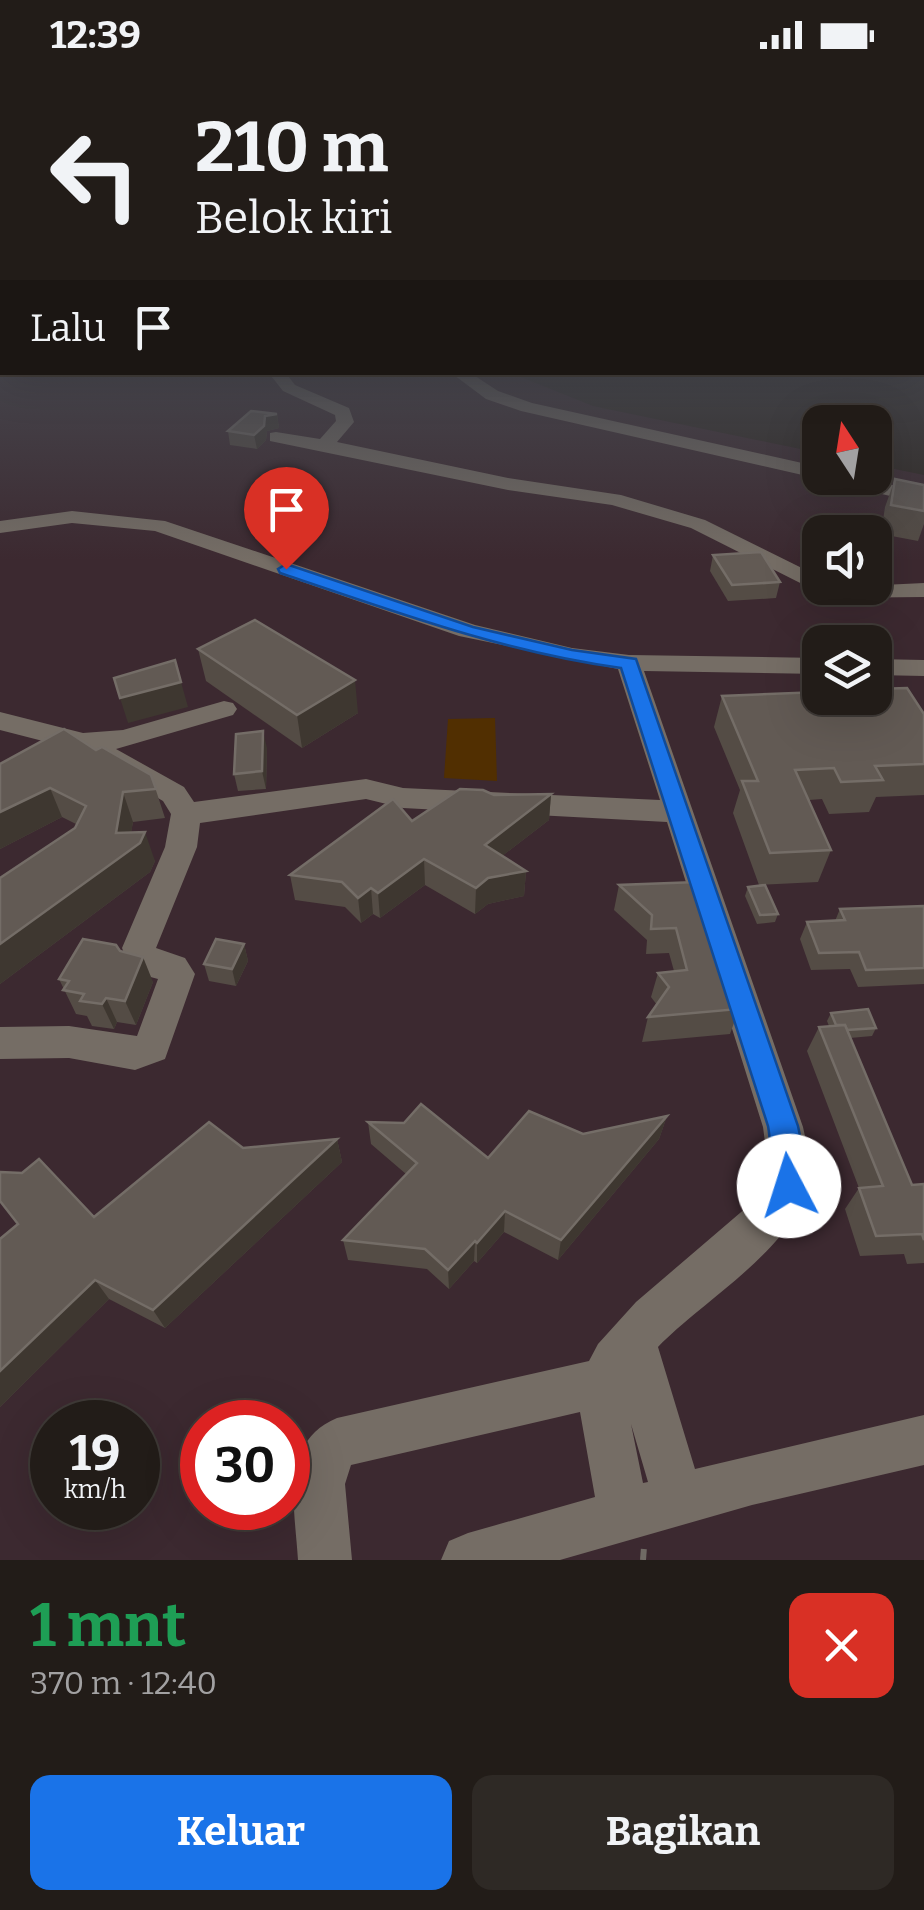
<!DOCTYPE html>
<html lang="id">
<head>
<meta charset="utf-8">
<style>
  :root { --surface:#221c18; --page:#2e2925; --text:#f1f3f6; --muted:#a2a1a2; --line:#3f3a37; --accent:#1a73e8 }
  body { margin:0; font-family:Bitter,serif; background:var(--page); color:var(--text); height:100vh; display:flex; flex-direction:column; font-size:38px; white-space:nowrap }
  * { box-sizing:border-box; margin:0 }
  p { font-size:32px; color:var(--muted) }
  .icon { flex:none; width:55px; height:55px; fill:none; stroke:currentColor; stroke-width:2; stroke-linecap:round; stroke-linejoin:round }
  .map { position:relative; height:1490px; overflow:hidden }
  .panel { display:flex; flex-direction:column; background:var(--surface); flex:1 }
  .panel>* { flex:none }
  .hud { position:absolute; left:0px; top:0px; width:925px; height:305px; box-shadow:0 10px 40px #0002,0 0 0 2px var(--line); background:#221c18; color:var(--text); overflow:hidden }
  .needle { width:65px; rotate:348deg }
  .fabs { position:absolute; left:802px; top:335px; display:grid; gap:20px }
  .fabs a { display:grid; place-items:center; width:90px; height:90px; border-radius:20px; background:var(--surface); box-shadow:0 10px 40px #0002,0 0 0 2px var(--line); font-size:50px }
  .speed { position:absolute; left:30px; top:1330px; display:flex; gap:20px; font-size:50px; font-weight:700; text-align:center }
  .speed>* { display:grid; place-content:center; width:130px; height:130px; border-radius:50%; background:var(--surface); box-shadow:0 10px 40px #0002,0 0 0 2px var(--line); line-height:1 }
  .speed small { font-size:25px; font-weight:400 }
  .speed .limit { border:15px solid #d22; background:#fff; color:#111 }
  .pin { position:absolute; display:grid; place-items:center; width:85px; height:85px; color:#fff; margin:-102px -42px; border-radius:50% 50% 50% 0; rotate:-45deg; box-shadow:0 0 10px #0007 }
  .pin .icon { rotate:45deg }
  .me { position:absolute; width:110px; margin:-55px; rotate:355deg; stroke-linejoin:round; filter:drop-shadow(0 0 8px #0008) }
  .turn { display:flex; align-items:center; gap:35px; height:210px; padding:0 30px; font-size:45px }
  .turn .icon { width:130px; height:130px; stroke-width:2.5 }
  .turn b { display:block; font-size:70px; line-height:85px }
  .then { display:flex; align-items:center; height:95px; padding:0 30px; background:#0003; gap:20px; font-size:38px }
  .round { display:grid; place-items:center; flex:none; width:105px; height:105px; border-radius:20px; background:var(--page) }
  .summary { display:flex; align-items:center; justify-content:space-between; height:170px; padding:0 30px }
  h1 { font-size:60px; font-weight:700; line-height:75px; color:#1e9e55 }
  .cta { display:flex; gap:20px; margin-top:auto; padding:20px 30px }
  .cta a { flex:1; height:115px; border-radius:20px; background:var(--accent); color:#fff; font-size:40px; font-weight:700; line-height:115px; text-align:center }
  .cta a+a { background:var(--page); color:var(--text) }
  .status { display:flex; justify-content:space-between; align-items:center; height:70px; padding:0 50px; background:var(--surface); direction:ltr }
  .status svg { height:28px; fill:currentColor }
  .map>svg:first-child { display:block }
  .education { fill:#3c2930; fill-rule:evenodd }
  .green { fill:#512f01 }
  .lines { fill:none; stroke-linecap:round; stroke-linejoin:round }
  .path { stroke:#706a65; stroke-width:6; stroke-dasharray:11 11; stroke-linecap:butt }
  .minor { fill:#756d65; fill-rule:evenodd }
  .wall { fill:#544c45 }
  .shaded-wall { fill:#3e3730 }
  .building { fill:#625a54; stroke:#746d67; stroke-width:2.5 }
  .route { fill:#1a73e8; stroke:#114b97; stroke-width:2.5 }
</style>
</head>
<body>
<div class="status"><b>12:39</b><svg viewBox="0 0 49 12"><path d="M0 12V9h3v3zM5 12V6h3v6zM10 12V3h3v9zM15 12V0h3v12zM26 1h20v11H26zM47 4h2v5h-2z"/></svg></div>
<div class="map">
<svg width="924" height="1490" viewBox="0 0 924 1490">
  <rect width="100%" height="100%" fill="#2d2620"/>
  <path class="education" d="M0,282L2,302L511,303L593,336L820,383V408H875V395L924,405V1490H0ZM820,462H875V518H820ZM820,572H875V628H820ZM52,1352H138V1438H52ZM202,1352H288V1438H202Z"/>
  <polygon class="green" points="495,648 497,711 444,708 448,649"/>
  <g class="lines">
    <polyline class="path" points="643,1490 644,1477"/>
    <g class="minor">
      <polygon points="268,302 285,302 295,315 349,338 354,352 337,372 508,408 621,425 705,450 820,507 820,518 924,513 924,527 830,528 691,458 612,435 508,420 270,371 270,363 276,362 320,369 336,351 335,345 283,321"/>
      <polygon points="450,302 469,302 498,321 532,333 820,397 820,408 825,408 820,409 521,341 486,329"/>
      <polygon points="828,408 861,408 924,422 924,434 831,412"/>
      <path d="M72,441L165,451L475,555L572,578L629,585L820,588V604L644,601L803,1057C807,1075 811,1093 808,1111C799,1175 702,1231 658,1277L695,1399L924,1345V1395L752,1435L560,1490H441L449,1471L468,1463L595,1427L580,1342L351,1395L345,1414L352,1490H298C295,1439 279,1372 337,1348L589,1291L598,1274L636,1232L761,1125L768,1095L763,1057L667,752L403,738L366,729L200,753L197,777L156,878L185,888L195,904L165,989L135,1000L69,988L0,989V957L69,956L137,966L158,909L132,902L122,878L165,777L171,744L163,731L74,679L0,660V642L83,663L123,660L224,631L233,633L237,639L233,645L116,679L184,717L194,732L366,709L403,718L660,730L618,599L459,566L155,461L72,453L0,463V451ZM631,1354L648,1412L643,1413Z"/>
      <polygon points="875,589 924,590 924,606 875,605"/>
    </g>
  </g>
  <g class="wall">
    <polygon points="277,344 279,358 267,361 266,370 257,379 230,375 228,361"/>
    <polygon points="895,409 924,415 924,454 918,471 881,464 885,437"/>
    <polygon points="713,485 780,512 776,528 728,531 710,501"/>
    <polygon points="198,579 358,643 302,678 206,611"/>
    <polygon points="722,626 924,644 924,725 876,727 869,742 829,744 822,729 809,730 831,780 818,812 759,815 733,743 740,720 714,657"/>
    <polygon points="267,678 266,719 238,721 234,704"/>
    <polygon points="96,680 151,705 165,748 133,752 131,762 155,791 150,802 0,914 0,808 75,758 76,754 62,747 0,779 0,694"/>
    <polygon points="551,724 549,750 502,786 526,801 524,826 488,834 475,844 425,815 380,848 373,844 361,853 345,837 295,830 290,805 494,725"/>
    <polygon points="619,815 703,846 721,901 739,939 730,964 642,972 648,947 657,935 651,927 658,903 674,901 669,883 646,884 647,870 614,840"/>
    <polygon points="748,817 778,844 775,852 757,854 745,826"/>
    <polygon points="924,836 924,914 858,917 850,899 811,900 800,869 807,852 835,851 840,839"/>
    <polygon points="244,874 248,891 236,916 209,911 204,894"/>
    <polygon points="120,881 153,912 136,955 117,952 114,959 92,956 87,946 76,944 59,909"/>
    <polygon points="831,943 876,958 872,966 850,968 912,1115 924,1114 924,1193 907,1194 904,1184 860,1186 845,1139 859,1118 807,981 819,957 829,956 827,951"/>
    <polygon points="667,1046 659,1069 558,1190 504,1162 477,1193 474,1191 449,1219 427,1199 348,1190 343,1170 406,1104 371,1074 368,1052 488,1088 583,1064"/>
    <polygon points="337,1069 342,1092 165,1258 109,1229 0,1337 0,1169 94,1147 243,1078"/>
  </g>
  <g class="shaded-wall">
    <polygon points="277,344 279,358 267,361 266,370 257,379 254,365 265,346"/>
    <polygon points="355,610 358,643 302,678 297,645"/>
    <polygon points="181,612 188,637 128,653 120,628"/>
    <polygon points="263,661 267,678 266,719 262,701"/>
    <polygon points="50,718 62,747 0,779 0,742"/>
    <polygon points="123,722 133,752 128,781 145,762 155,791 150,802 0,914 0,874"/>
    <polygon points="551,724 549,750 484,800 485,775"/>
    <polygon points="424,789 425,815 380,848 378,823"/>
    <polygon points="526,801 524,826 488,834 475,844 476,818 488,808"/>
    <polygon points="371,818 373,844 361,853 358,828"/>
    <polygon points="244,874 248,891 236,916 232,899"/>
    <polygon points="143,887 153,912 136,955 125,931"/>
    <polygon points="106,928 117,952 114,959 102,934"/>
    <polygon points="667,1046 659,1069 558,1190 561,1170"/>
    <polygon points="337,1069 342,1092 165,1258 153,1240"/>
    <polygon points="505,1141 504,1162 477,1193 477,1173"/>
    <polygon points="475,1171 474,1191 449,1219 448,1200"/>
    <polygon points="95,1210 109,1229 0,1337 0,1301"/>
  </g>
  <g class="building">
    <polygon points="251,341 277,344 265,346 264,356 254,365 228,361"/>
    <polygon points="895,409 924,415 924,441 891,435"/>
    <polygon points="761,482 780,512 732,515 713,485"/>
    <polygon points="255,550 355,610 297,645 198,579"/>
    <polygon points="175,590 181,612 120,628 114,608"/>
    <polygon points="907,618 924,644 924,694 875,696 883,710 841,712 834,698 795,700 831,780 770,783 742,711 758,711 722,626 820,622 820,628 875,628 875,619"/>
    <polygon points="64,659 96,680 102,677 151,705 156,719 123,722 116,763 145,762 140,773 0,874 0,808 75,758 86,736 50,718 0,742 0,694"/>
    <polygon points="263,661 262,701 234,704 236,664"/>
    <polygon points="460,719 483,720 494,725 551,724 485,775 526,801 488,808 476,818 424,789 378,823 371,818 358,828 342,812 290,805 393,729 412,751"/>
    <polygon points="697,812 703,846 721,901 726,900 739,939 648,947 669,917 658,903 687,900 676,858 651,859 652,845 619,815"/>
    <polygon points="765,815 778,844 760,845 748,817"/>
    <polygon points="924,836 924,898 866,900 859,882 819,883 807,852 845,850 840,839"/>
    <polygon points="83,869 116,875 120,881 143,887 125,931 106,928 102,934 80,931 84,924 63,920 69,911 59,909"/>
    <polygon points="216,869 244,874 232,899 204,894"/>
    <polygon points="868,939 876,958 847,960 845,955 836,955 831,943"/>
    <polygon points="845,955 912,1115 924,1114 924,1170 922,1164 876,1166 859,1118 883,1116 819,957"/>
    <polygon points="421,1034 488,1088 529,1041 583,1064 667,1046 561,1170 505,1141 477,1173 475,1171 448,1200 425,1179 343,1170 417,1093 368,1052 404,1053"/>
    <polygon points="209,1052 243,1078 337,1069 153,1240 95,1210 0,1301 0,1169 18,1154 0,1131 0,1102 22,1103 39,1089 94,1147"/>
  </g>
  <linearGradient id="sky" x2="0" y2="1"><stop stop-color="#191512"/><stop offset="0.58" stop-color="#46474e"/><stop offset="1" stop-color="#46474e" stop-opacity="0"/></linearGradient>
  <rect width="924" height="490" fill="url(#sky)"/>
  <path class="route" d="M286,494L473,557L572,580L636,589L798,1056L806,1094L800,1127L789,1131L778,1127C771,1110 772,1077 768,1056L621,598C503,582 393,541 280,503L278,499Z"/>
</svg>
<div class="fabs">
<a><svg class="needle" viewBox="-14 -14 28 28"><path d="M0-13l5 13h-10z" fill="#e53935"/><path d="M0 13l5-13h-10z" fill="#a2a1a2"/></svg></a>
<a><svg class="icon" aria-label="sound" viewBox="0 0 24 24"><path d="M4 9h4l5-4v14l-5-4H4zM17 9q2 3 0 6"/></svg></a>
<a><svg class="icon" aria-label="layers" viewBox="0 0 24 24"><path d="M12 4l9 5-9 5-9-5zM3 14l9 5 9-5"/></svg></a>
</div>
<div class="speed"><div>19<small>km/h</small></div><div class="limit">30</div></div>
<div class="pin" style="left:286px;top:499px;background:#d93025"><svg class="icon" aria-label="arrive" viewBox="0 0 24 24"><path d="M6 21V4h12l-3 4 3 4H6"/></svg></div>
<svg class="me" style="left:789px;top:1116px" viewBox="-20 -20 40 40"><circle r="19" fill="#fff"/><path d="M0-13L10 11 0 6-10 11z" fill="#1a73e8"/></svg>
<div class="hud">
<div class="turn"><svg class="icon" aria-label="left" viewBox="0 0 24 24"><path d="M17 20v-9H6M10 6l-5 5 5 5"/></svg><div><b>210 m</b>Belok kiri</div></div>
<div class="then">Lalu<svg class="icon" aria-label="arrive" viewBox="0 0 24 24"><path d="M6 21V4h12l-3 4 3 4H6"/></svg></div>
</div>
</div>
<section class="panel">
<div class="summary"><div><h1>1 mnt</h1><p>370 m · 12:40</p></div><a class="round" style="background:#d93025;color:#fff"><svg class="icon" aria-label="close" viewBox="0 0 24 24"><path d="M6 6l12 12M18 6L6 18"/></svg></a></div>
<div class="cta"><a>Keluar</a><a>Bagikan</a></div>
</section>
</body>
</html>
